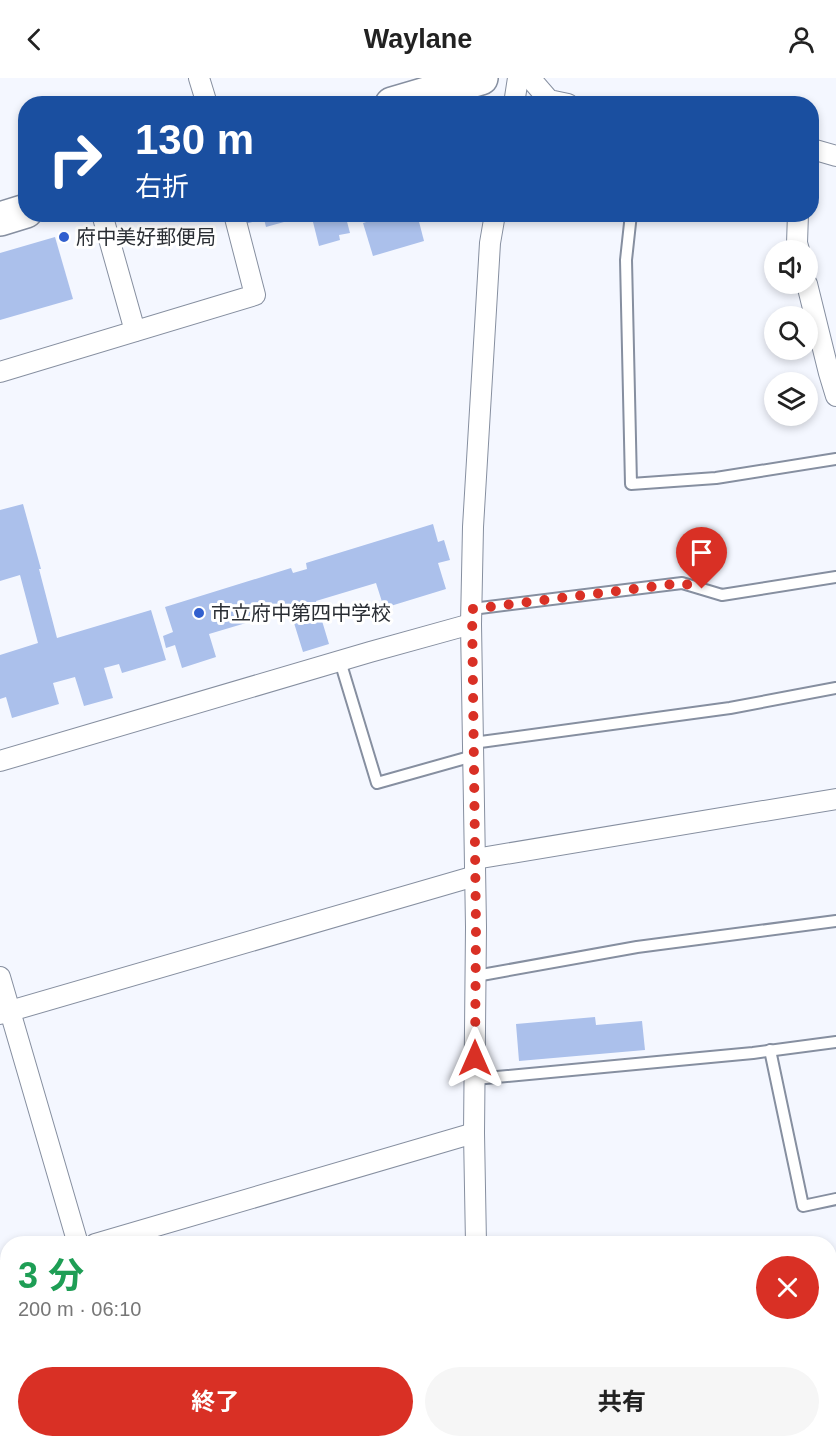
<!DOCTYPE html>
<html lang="ja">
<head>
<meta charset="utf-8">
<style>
  :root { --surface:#fff; --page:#f6f6f6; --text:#222; --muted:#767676; --accent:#d93025 }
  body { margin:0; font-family:Helvetica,"Noto Sans JP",sans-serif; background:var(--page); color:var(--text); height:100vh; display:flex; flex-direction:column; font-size:22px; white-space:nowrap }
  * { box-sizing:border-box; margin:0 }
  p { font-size:20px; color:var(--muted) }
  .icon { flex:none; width:33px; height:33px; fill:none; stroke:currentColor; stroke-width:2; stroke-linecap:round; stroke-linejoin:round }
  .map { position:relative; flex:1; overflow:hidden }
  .panel { position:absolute; left:0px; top:1158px; width:837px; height:212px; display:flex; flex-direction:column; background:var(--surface); border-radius:24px 24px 0 0; box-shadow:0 3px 9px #0003 }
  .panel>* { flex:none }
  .banner { position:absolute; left:18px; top:18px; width:801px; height:126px; border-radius:24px; box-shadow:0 3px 9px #0003; background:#1a4fa0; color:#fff; overflow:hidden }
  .buttons { position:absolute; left:764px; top:162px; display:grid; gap:12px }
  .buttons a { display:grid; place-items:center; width:54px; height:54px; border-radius:50%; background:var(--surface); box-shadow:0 3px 9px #0003; font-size:30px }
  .pin { position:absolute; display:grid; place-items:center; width:51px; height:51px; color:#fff; margin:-62px -26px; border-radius:50% 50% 50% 0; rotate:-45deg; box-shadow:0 0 6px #0007 }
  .pin .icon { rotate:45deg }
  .me { position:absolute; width:66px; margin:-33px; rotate:0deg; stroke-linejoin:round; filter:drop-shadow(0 0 4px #0008) }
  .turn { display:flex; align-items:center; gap:21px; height:126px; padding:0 18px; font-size:27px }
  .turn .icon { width:78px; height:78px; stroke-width:2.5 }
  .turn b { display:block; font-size:42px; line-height:51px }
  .round { display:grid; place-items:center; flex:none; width:63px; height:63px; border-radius:32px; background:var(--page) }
  .summary { display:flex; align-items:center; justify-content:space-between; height:102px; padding:0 18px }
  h1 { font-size:36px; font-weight:700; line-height:45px; color:#1e9e55 }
  .action { display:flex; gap:12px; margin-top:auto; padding:12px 18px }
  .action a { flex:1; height:69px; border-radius:36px; background:var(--accent); color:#fff; font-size:24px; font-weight:700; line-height:69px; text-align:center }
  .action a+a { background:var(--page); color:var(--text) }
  header { display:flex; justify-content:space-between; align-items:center; height:78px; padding:0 18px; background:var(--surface); font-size:27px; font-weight:700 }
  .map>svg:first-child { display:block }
  .building { fill:#abc0eb }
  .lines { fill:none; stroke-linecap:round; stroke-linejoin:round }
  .lane-casing { stroke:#868fa0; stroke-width:14 }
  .street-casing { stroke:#868fa0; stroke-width:22 }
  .highway-casing { stroke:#868fa0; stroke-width:36 }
  .lane { stroke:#fff; stroke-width:10 }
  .street { stroke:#fff; stroke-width:20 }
  .highway { stroke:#fff; stroke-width:33 }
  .route { stroke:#d93025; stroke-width:10; stroke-dasharray:0 18 }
  .poi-dot { fill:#315fce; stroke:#fff; stroke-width:2 }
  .labels { text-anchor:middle; stroke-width:6; stroke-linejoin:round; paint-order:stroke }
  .poi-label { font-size:20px; fill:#2a2e34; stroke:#fff; text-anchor:start }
</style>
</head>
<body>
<header><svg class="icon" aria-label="back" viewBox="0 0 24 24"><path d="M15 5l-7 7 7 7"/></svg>Waylane<svg class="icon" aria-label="person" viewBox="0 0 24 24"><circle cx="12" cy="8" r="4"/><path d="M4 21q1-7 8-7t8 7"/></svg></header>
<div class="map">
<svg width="836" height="1369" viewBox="0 0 836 1369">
  <rect width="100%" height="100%" fill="#f4f7ff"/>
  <g class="building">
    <polygon points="242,136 282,136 284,144 266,149 264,141 245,146"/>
    <polygon points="311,136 345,136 350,155 339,157 340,162 319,168"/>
    <polygon points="392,136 417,136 424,163 373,178 363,145"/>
    <polygon points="55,159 73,221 0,242 0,175"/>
    <polygon points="23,426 41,491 39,491 57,560 151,532 166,582 122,595 119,586 104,590 113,620 84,628 75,599 53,605 59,626 12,640 6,619 0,621 0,577 38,565 20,497 0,503 0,432"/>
    <polygon points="433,446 438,464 444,462 450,482 438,485 446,511 384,530 376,505 316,523 329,566 303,574 294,545 303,542 299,529 209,556 216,579 182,590 175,567 166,570 163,558 173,554 165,529 291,490 293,495 307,491 306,485"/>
    <polygon points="595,939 596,947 642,943 645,972 519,983 516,946"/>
    <polygon points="8,1327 8,1362 47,1362 48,1368 46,1369 0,1369 0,1329"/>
  </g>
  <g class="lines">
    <g class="lane-casing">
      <g id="lane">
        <polyline points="631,136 626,182 631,406 716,400 836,381"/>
        <polyline points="472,531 682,505 722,517 836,499"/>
        <polyline points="340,583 377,705 473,678"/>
        <polyline points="473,665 730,630 836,610"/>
        <polyline points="476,898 637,869 836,843"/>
        <polyline points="770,972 803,1128 836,1121"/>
        <polyline points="475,1001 753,975 836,964"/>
      </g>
    </g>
    <g class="street-casing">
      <g id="street">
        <polyline points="199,0 207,26"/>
        <polyline points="530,0 549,22 568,26"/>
        <polyline points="514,26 518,0"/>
        <polyline points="812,71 836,78"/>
        <polyline points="102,136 135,253"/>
        <polyline points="798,136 797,165 799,172"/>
        <polyline points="807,206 829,295 836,318"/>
        <polyline points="0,294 255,217 234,136"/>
        <polyline points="0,683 370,574 471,546"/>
        <polyline points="475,781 836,721"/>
        <polyline points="0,899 78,1166"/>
        <polyline points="0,936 475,798"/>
        <polyline points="95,1166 474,1055"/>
        <polyline points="476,1166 474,1055 476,849 471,546 473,449 490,165 495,136"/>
        <polyline points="0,1193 8,1191"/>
        <polyline points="135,1362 138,1369"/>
        <polyline points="587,1362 591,1369"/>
        <polyline points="279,1369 303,1362"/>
        <polyline points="468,1369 468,1362"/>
      </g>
    </g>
    <g class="highway-casing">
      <g id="highway">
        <polyline points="392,26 481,0"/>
        <polyline points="0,141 26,133"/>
      </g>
    </g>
    <use href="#lane" class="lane"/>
    <use href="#street" class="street"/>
    <use href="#highway" class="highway"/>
  </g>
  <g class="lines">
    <polyline class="route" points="475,980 476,849 472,531 682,505 702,511"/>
  </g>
  <g class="poi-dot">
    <circle cx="64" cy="159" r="6"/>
    <circle cx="199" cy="535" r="6"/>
  </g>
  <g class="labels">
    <g class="poi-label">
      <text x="76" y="166">府中美好郵便局</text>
      <text x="211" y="542">市立府中第四中学校</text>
    </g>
  </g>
</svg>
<div class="buttons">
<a><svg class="icon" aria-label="sound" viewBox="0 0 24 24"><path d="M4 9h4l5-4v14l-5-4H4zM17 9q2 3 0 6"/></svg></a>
<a><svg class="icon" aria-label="search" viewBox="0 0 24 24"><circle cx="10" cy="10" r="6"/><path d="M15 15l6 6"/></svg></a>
<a><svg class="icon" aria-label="layers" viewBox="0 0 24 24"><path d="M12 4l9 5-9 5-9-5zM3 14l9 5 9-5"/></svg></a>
</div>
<div class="pin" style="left:702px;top:511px;background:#d93025"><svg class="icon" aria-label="arrive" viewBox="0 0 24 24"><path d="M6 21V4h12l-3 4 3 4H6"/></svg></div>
<svg class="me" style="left:475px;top:980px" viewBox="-20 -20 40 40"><path d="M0-17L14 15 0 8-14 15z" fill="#d93025" stroke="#fff" stroke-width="4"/></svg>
<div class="banner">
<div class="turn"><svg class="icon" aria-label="right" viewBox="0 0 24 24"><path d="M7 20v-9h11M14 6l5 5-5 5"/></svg><div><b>130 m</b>右折</div></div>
</div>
<section class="panel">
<div class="summary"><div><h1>3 分</h1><p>200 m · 06:10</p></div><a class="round" style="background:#d93025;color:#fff"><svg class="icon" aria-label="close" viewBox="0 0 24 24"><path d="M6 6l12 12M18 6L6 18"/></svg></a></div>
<div class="action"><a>終了</a><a>共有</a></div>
</section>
</div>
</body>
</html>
